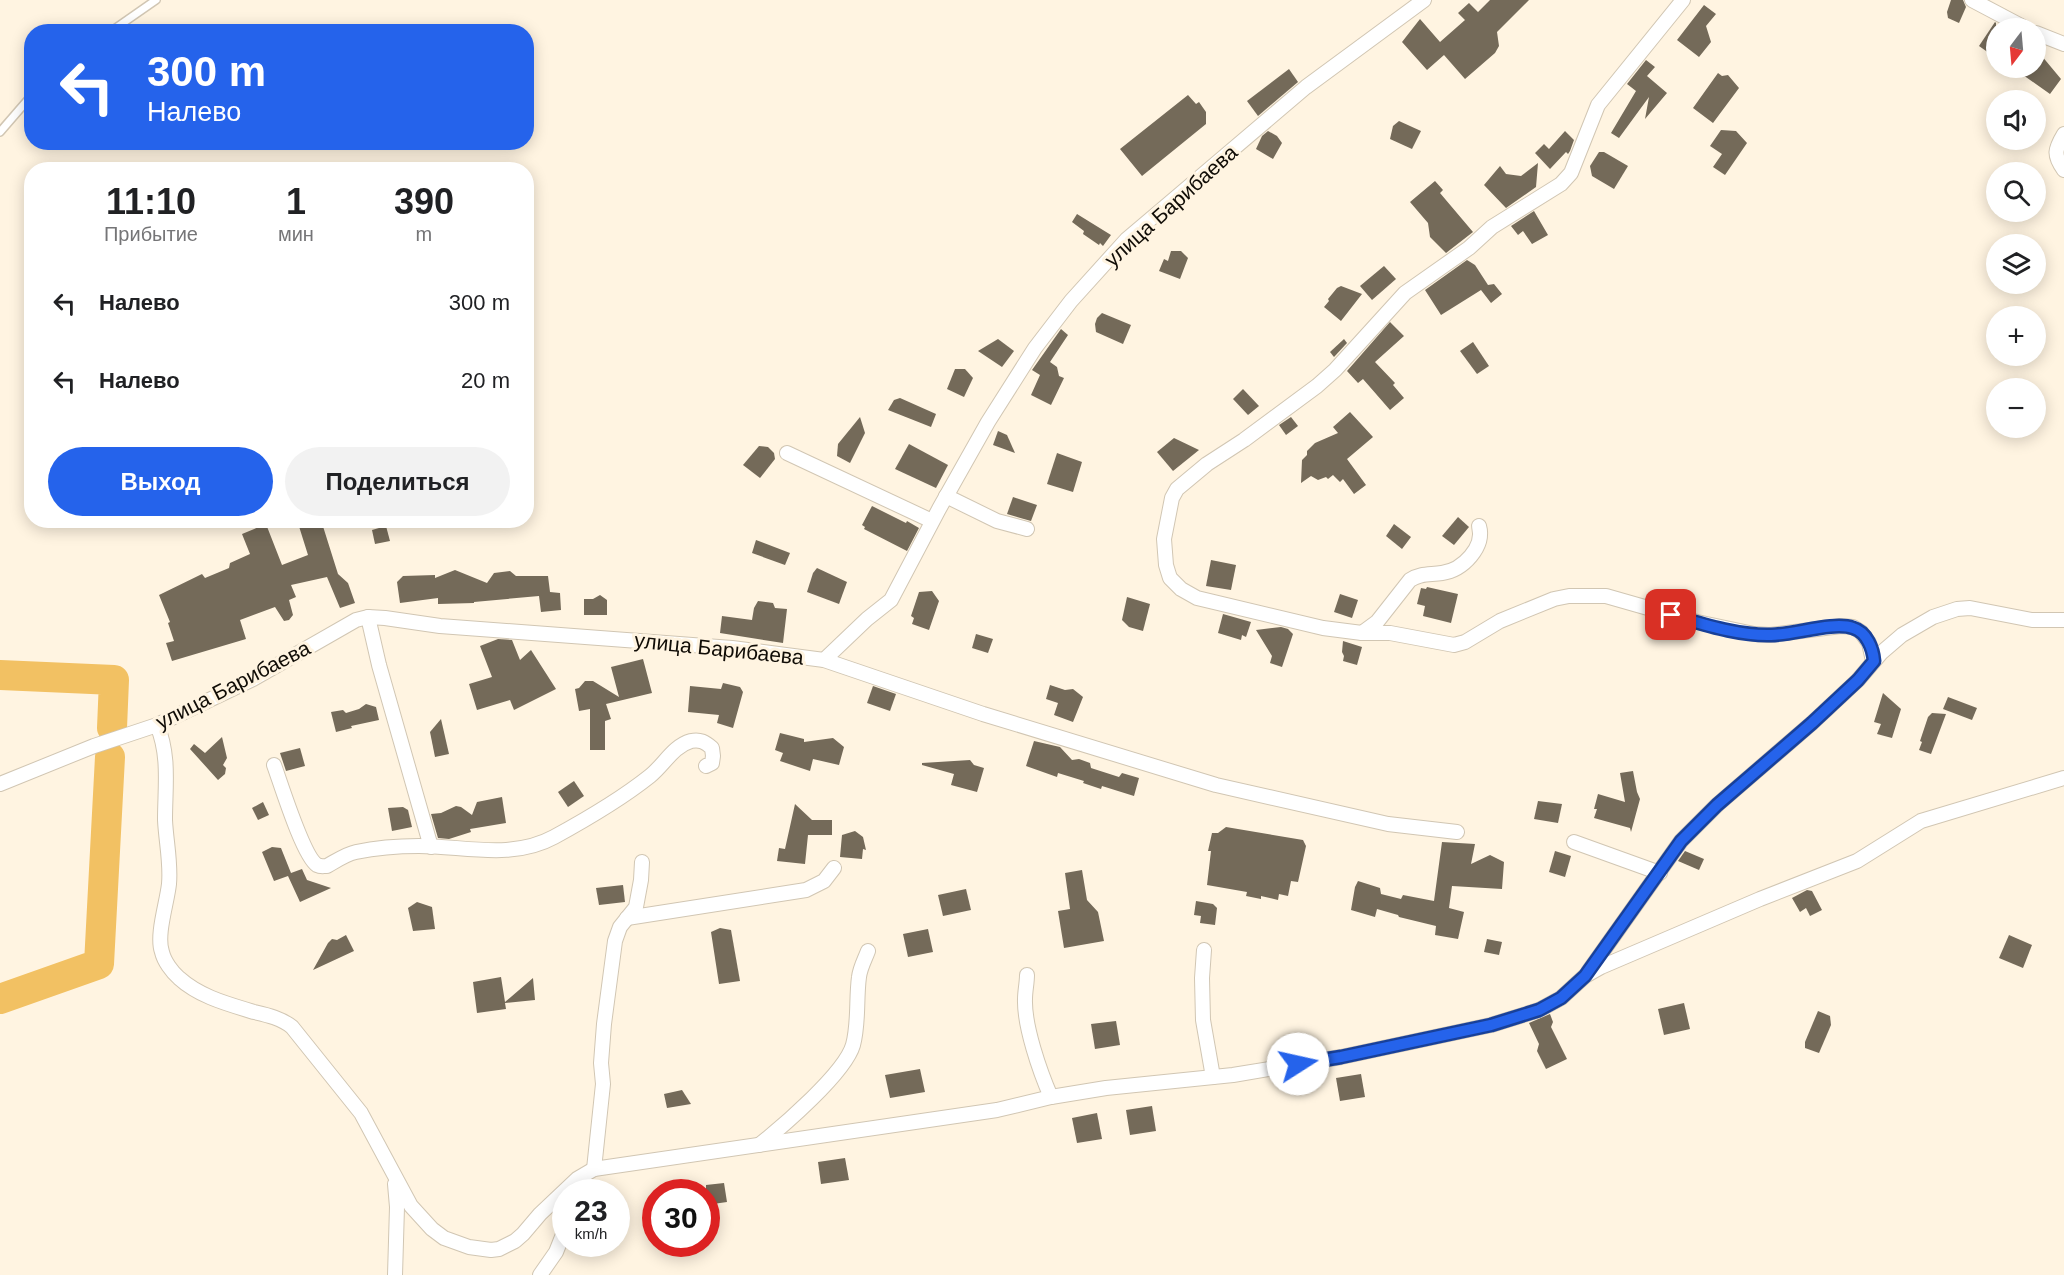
<!DOCTYPE html>
<html lang="ru">
<head>
<meta charset="utf-8">
<style>
  :root { --surface:#fff; --page:#f2f2f2; --text:#202124; --muted:#757577; --accent:#2563eb }
  body { margin:0; font-family:Arial,sans-serif; background:var(--page); color:var(--text); height:100vh; display:flex; flex-direction:column; font-size:22px; white-space:nowrap }
  * { box-sizing:border-box; margin:0 }
  p { font-size:20px; color:var(--muted) }
  .icon { flex:none; width:33px; height:33px; fill:none; stroke:currentColor; stroke-width:2; stroke-linecap:round; stroke-linejoin:round }
  .map { position:relative; flex:1; overflow:hidden }
  .side { position:absolute; left:24px; top:162px; width:510px; height:366px; display:flex; flex-direction:column; background:var(--surface); border-radius:24px; box-shadow:0 3px 15px #0003 }
  .side>* { flex:none }
  .banner { position:absolute; left:24px; top:24px; width:510px; height:126px; border-radius:24px; box-shadow:0 3px 15px #0003; background:#2563eb; color:#fff; overflow:hidden }
  .needle { width:39px; rotate:196deg }
  .tools { position:absolute; left:1986px; top:18px; display:grid; gap:12px }
  .tools a { display:grid; place-items:center; width:60px; height:60px; border-radius:50%; background:var(--surface); box-shadow:0 3px 15px #0003; font-size:30px }
  .speed { position:absolute; left:552px; top:1179px; display:flex; gap:12px; font-size:30px; font-weight:700; text-align:center }
  .speed>* { display:grid; place-content:center; width:78px; height:78px; border-radius:50%; background:var(--surface); box-shadow:0 3px 15px #0003; line-height:1 }
  .speed small { font-size:15px; font-weight:400 }
  .speed .limit { border:9px solid #d22; background:#fff; color:#111 }
  .pin { position:absolute; display:grid; place-items:center; width:51px; height:51px; color:#fff; margin:-26px; border-radius:12px; box-shadow:0 3px 9px #0006 }
  .me { position:absolute; width:66px; margin:-33px; rotate:80deg; stroke-linejoin:round; filter:drop-shadow(0 0 4px #0008) }
  .turn { display:flex; align-items:center; gap:21px; height:126px; padding:0 24px; font-size:27px }
  .turn .icon { width:78px; height:78px; stroke-width:2.5 }
  .turn b { display:block; font-size:42px; line-height:51px }
  .eta { display:flex; justify-content:space-evenly; align-items:center; height:102px; text-align:center }
  .eta b { font-size:36px; font-weight:600; line-height:42px }
  .action { display:flex; gap:12px; margin-top:auto; padding:12px 24px }
  .action a { flex:1; height:69px; border-radius:36px; background:var(--accent); color:#fff; font-size:24px; font-weight:600; line-height:69px; text-align:center }
  .action a+a { background:var(--page); color:var(--text) }
  ul { padding:0; list-style:none }
  li { display:flex; align-items:center; gap:18px; height:78px; padding:0 24px }
  li div { flex:1 }
  li b { display:block; font-size:22px }
  li em { font-style:normal }
  .map>svg:first-child { display:block }
  .lines { fill:none; stroke-linecap:round; stroke-linejoin:round }
  .river { stroke:#f2c163; stroke-width:30 }
  .building { fill:#746a59 }
  .service-casing { stroke:#d1c6b3; stroke-width:10 }
  .minor-casing { stroke:#d1c6b3; stroke-width:16 }
  .service { stroke:#fff; stroke-width:7 }
  .minor { stroke:#fff; stroke-width:14 }
  .route-casing { stroke:#184099; stroke-width:15 }
  .route { stroke:#2563eb; stroke-width:10 }
  .labels { text-anchor:middle; stroke-width:6; stroke-linejoin:round; paint-order:stroke }
  .street-label { font-size:21px; fill:#100c06; stroke:#fff4e1 }
</style>
</head>
<body>
<div class="map">
<svg width="2064" height="1275" viewBox="0 0 2064 1275">
  <rect width="100%" height="100%" fill="#fff4e1"/>
  <g class="lines">
    <g class="river">
      <polyline points="0,675 114,680 112,728"/>
      <polyline points="0,999 99,964 110,757"/>
    </g>
  </g>
  <g class="building">
    <polygon points="1490,0 1529,0 1497,32 1499,46 1495,53 1465,79 1444,55 1427,70 1402,42 1420,19 1440,42 1465,20 1458,13 1469,3 1478,12"/>
    <polygon points="1951,0 1963,0 1966,7 1959,23 1948,18 1947,12"/>
    <polygon points="1704,5 1716,14 1706,26 1711,42 1699,57 1677,40"/>
    <polygon points="1995,22 1996,23 1996,58 1979,46"/>
    <polygon points="2036,49 2061,79 2050,94 2013,68 2036,68"/>
    <polygon points="1646,60 1655,67 1647,76 1667,93 1645,119 1649,97 1619,138 1611,133 1636,91 1627,84"/>
    <polygon points="1289,69 1298,82 1258,116 1247,101"/>
    <polygon points="1718,73 1722,76 1728,75 1739,88 1713,123 1693,108"/>
    <polygon points="1188,95 1196,104 1199,102 1206,112 1206,124 1142,176 1120,149"/>
    <polygon points="1399,121 1421,131 1412,149 1390,139 1393,126"/>
    <polygon points="1721,130 1736,131 1747,143 1725,175 1713,167 1722,154 1710,146"/>
    <polygon points="1268,131 1277,136 1282,143 1273,159 1256,149 1262,136"/>
    <polygon points="1565,131 1574,140 1570,151 1568,154 1566,152 1550,169 1535,153 1544,144 1549,149"/>
    <polygon points="1599,152 1604,152 1628,166 1614,189 1592,176 1590,166"/>
    <polygon points="1538,163 1536,187 1506,208 1484,185 1500,166 1506,174 1521,176"/>
    <polygon points="1435,181 1443,190 1440,193 1473,232 1446,253 1430,237 1428,223 1410,202"/>
    <polygon points="1534,211 1548,235 1532,244 1523,231 1518,235 1511,226"/>
    <polygon points="1077,214 1111,235 1103,246 1100,243 1099,245 1083,234 1084,231 1072,222"/>
    <polygon points="1171,251 1181,251 1188,258 1180,279 1159,271 1164,259 1168,261"/>
    <polygon points="1467,260 1475,265 1488,285 1494,284 1502,294 1491,303 1481,290 1441,315 1425,290"/>
    <polygon points="1384,266 1396,279 1372,300 1360,286"/>
    <polygon points="1341,286 1362,294 1341,321 1324,307 1329,301 1328,299 1337,288"/>
    <polygon points="1102,313 1131,325 1123,344 1096,332 1095,324 1097,318"/>
    <polygon points="1390,322 1404,336 1375,362 1395,383 1393,385 1404,398 1390,410 1363,379 1358,383 1347,371"/>
    <polygon points="1061,329 1068,335 1050,362 1057,367 1059,376 1064,378 1051,405 1031,395 1040,375 1032,370"/>
    <polygon points="998,339 1014,351 1002,367 978,351"/>
    <polygon points="1344,339 1347,343 1334,357 1330,352"/>
    <polygon points="1473,342 1489,366 1477,374 1460,351"/>
    <polygon points="955,369 965,369 973,378 964,397 947,389"/>
    <polygon points="1243,389 1259,406 1248,415 1233,399"/>
    <polygon points="900,398 936,414 931,427 888,410 894,400"/>
    <polygon points="1350,412 1373,437 1347,459 1366,485 1354,494 1343,479 1340,482 1333,475 1328,479 1326,477 1318,480 1311,476 1301,483 1302,460 1307,455 1307,451 1315,443 1338,433 1333,427"/>
    <polygon points="860,417 865,433 850,463 837,456 838,444"/>
    <polygon points="1291,417 1298,426 1286,435 1279,425"/>
    <polygon points="998,431 1007,435 1015,453 993,445"/>
    <polygon points="1174,438 1199,450 1173,471 1157,452"/>
    <polygon points="909,444 948,465 936,488 895,469"/>
    <polygon points="759,446 768,447 774,453 775,459 760,478 743,465"/>
    <polygon points="1057,453 1082,462 1073,492 1047,484"/>
    <polygon points="1013,497 1037,505 1031,521 1007,514"/>
    <polygon points="872,506 906,523 907,521 919,528 907,551 864,529 865,527 862,525"/>
    <polygon points="1458,517 1469,527 1454,545 1442,536"/>
    <polygon points="297,520 321,520 338,574 348,583 355,603 340,608 327,577 291,585 296,597 289,600 293,615 289,620 284,621 275,607 240,620 246,639 172,661 166,643 174,641 168,623 170,622 159,595 202,574 205,578 229,568 230,563 250,554 242,534 266,524 282,565 308,555"/>
    <polygon points="1394,524 1411,537 1402,549 1386,536"/>
    <polygon points="386,526 390,541 375,544 372,530"/>
    <polygon points="756,540 790,553 785,565 752,553"/>
    <polygon points="1211,560 1236,565 1231,590 1206,586"/>
    <polygon points="817,568 847,582 839,604 807,592 813,573"/>
    <polygon points="455,570 487,583 494,573 510,571 516,576 548,576 550,592 560,593 561,610 541,612 539,596 474,602 474,603 438,604 438,598 400,603 397,582 403,576 435,575 435,578"/>
    <polygon points="1427,587 1458,594 1451,623 1423,616 1425,606 1417,604 1421,588 1426,589"/>
    <polygon points="932,591 939,601 929,630 912,624 914,618 911,616 919,592"/>
    <polygon points="1340,594 1358,600 1352,618 1334,612"/>
    <polygon points="600,595 607,600 607,615 584,615 584,599 593,599"/>
    <polygon points="1127,597 1150,604 1143,631 1129,627 1122,620"/>
    <polygon points="758,601 773,603 775,608 787,609 783,643 720,633 722,616 752,620 754,608"/>
    <polygon points="1223,614 1251,622 1246,637 1242,635 1241,640 1218,633"/>
    <polygon points="1281,627 1288,629 1293,634 1282,667 1270,663 1272,656 1256,630"/>
    <polygon points="976,634 993,639 988,653 972,648"/>
    <polygon points="498,639 512,640 520,660 531,650 556,689 514,710 510,700 477,710 469,684 492,677 480,646"/>
    <polygon points="1343,641 1362,647 1357,665 1343,661 1344,656 1342,652"/>
    <polygon points="643,659 652,693 606,704 611,719 605,721 605,750 590,750 590,709 579,711 575,689 579,688 585,681 593,681 619,697 611,667"/>
    <polygon points="723,683 740,687 743,692 733,728 717,723 719,715 688,712 690,686 721,689"/>
    <polygon points="1050,685 1065,690 1073,689 1083,697 1073,722 1054,715 1058,703 1046,699"/>
    <polygon points="873,686 896,694 890,711 867,703"/>
    <polygon points="1883,693 1901,709 1892,738 1877,734 1881,724 1874,722"/>
    <polygon points="1948,697 1977,708 1972,720 1943,709"/>
    <polygon points="366,704 376,707 379,720 351,726 352,728 336,732 331,712 343,710 346,713 359,709"/>
    <polygon points="1932,713 1946,714 1931,754 1919,750 1922,742 1920,741 1928,717"/>
    <polygon points="441,719 449,754 435,757 430,732"/>
    <polygon points="780,733 804,739 804,742 833,738 844,747 839,765 813,759 810,771 780,761 783,753 775,750"/>
    <polygon points="222,737 227,758 223,765 226,768 225,774 218,780 190,749 194,744 205,753"/>
    <polygon points="1034,741 1060,747 1072,760 1079,759 1090,763 1091,768 1119,777 1122,773 1139,778 1134,796 1102,786 1101,789 1083,783 1084,781 1058,773 1057,777 1026,766"/>
    <polygon points="300,748 305,766 286,771 280,753"/>
    <polygon points="970,760 974,765 984,768 977,792 951,785 954,774 922,765 922,763"/>
    <polygon points="1633,771 1637,792 1640,799 1631,832 1630,828 1594,818 1597,809 1594,809 1598,794 1625,802 1620,773"/>
    <polygon points="574,781 584,796 568,807 558,792"/>
    <polygon points="502,797 506,823 470,829 471,832 449,839 438,838 431,814 441,813 456,806 461,807 472,815 477,802"/>
    <polygon points="1538,801 1562,804 1558,823 1534,819"/>
    <polygon points="263,802 269,815 258,820 252,808"/>
    <polygon points="795,804 812,820 832,820 832,835 808,835 805,864 777,861 779,848 785,849"/>
    <polygon points="403,807 408,810 412,827 392,831 388,808"/>
    <polygon points="1226,827 1303,840 1306,846 1298,882 1291,881 1288,896 1279,894 1278,900 1261,896 1261,899 1246,896 1247,892 1207,885 1211,851 1208,851 1212,833 1218,833"/>
    <polygon points="855,831 863,837 866,850 863,849 862,859 840,857 842,835"/>
    <polygon points="1442,842 1475,844 1471,864 1490,855 1504,862 1502,889 1452,886 1449,908 1464,912 1458,939 1435,935 1436,926 1399,917 1398,915 1377,909 1375,917 1351,910 1355,887 1358,881 1380,888 1381,894 1401,899 1403,895 1434,901"/>
    <polygon points="272,847 281,848 291,873 302,869 307,880 331,888 300,902 288,876 274,881 262,852"/>
    <polygon points="1555,851 1571,856 1565,877 1549,872"/>
    <polygon points="1685,851 1704,859 1699,870 1678,861"/>
    <polygon points="1082,870 1087,900 1098,912 1104,941 1064,948 1058,911 1070,909 1065,873"/>
    <polygon points="623,885 625,902 599,905 596,888"/>
    <polygon points="966,889 971,910 943,916 938,895"/>
    <polygon points="1807,890 1812,891 1822,910 1810,916 1806,908 1800,912 1792,898"/>
    <polygon points="1196,901 1213,904 1217,908 1215,925 1200,923 1201,916 1194,915"/>
    <polygon points="417,902 432,907 435,929 413,931 408,908"/>
    <polygon points="720,928 731,930 740,981 719,984 711,932"/>
    <polygon points="928,929 933,952 908,957 903,934"/>
    <polygon points="346,935 354,951 313,970 328,943 332,939 337,940"/>
    <polygon points="2009,935 2032,945 2023,968 1999,958"/>
    <polygon points="1487,939 1502,942 1499,955 1484,952"/>
    <polygon points="501,977 505,1002 533,978 535,1000 505,1003 506,1009 477,1013 473,982"/>
    <polygon points="1684,1003 1690,1029 1664,1035 1658,1009"/>
    <polygon points="1818,1011 1830,1016 1831,1025 1819,1053 1805,1048 1805,1042"/>
    <polygon points="1550,1014 1553,1022 1551,1027 1567,1059 1546,1069 1537,1051 1539,1044 1529,1023"/>
    <polygon points="1116,1021 1120,1045 1095,1049 1091,1024"/>
    <polygon points="920,1069 925,1092 890,1098 885,1075"/>
    <polygon points="1361,1074 1365,1097 1340,1101 1336,1078"/>
    <polygon points="682,1090 691,1104 667,1108 664,1094"/>
    <polygon points="1152,1106 1156,1131 1130,1135 1126,1110"/>
    <polygon points="1097,1113 1102,1139 1077,1143 1072,1118"/>
    <polygon points="845,1158 849,1180 821,1184 818,1162"/>
    <polygon points="724,1183 727,1202 706,1205 706,1185"/>
  </g>
  <g class="lines">
    <g class="service-casing">
      <g id="service">
        <polyline points="110,32 156,0"/>
        <polyline points="0,132 32,95"/>
      </g>
    </g>
    <g class="minor-casing">
      <g id="minor">
        <polyline points="1683,0 1598,105 1571,173 1561,184 1492,227 1469,248 1405,293 1335,370 1317,386 1244,440 1207,464 1177,489 1172,498 1164,539 1166,565 1170,578 1181,589 1197,598 1323,628 1362,633 1390,633 1454,645 1465,642 1500,621 1554,599 1569,596 1606,596 1697,622 1754,634 1770,635 1841,626 1853,627 1861,632 1869,643 1873,661"/>
        <polyline points="1972,0 2025,28"/>
        <polyline points="2036,33 2064,44"/>
        <path d="M2064,134C2055,149 2053,155 2064,170"/>
        <polyline points="787,453 932,521"/>
        <polyline points="946,496 997,521 1027,529"/>
        <polyline points="368,617 379,665 431,847"/>
        <path d="M1362,633L1377,622L1410,580C1421,573 1430,575 1442,573C1463,570 1485,547 1479,526"/>
        <polyline points="824,660 867,619 891,600 939,509 988,422 1035,348 1071,301 1127,239 1153,217 1306,87 1424,0"/>
        <path d="M157,725C170,756 165,787 165,820C166,841 171,863 169,884C167,903 156,935 162,952C164,961 172,972 179,978C200,997 228,1004 254,1012C267,1015 281,1018 292,1027L361,1113L411,1206L432,1229L444,1238L469,1247L491,1250L499,1249L515,1241L523,1234L540,1214L577,1179L594,1169L997,1110L1051,1097L1106,1088L1233,1075L1341,1057L1491,1025L1539,1010L1561,998L1585,976L1601,967L1760,899L1857,861L1921,821L2064,778"/>
        <path d="M274,765C281,784 303,856 317,865C321,867 323,866 327,866C336,861 346,854 356,852C375,848 399,846 419,846C464,846 512,860 554,837C587,819 620,800 650,776C664,765 673,746 691,741C700,739 705,742 712,748L713,756L712,763L706,766"/>
        <polyline points="0,784 94,746 157,725 253,679 356,620 368,617 385,618 440,626 732,648 824,660 983,714 1216,785 1388,824 1457,832"/>
        <polyline points="1574,842 1660,873"/>
        <polyline points="627,918 806,890 824,881 834,868"/>
        <polyline points="1204,950 1202,978 1203,1020 1213,1077"/>
        <polyline points="1588,972 1681,841 1717,805 1812,723 1858,680 1881,653 1902,635 1933,617 1957,609 1970,608 2032,620 2064,620"/>
        <path d="M1027,975C1027,983 1025,991 1025,999C1024,1026 1040,1072 1051,1097"/>
        <path d="M759,1145C782,1127 845,1073 853,1045C859,1023 856,999 859,977C860,968 865,959 868,951"/>
        <polyline points="594,1169 603,1084 601,1063 604,1024 615,941 620,927 636,907 641,880 642,862"/>
        <polyline points="395,1275 397,1207 395,1184"/>
        <polyline points="540,1275 556,1252 566,1227"/>
      </g>
    </g>
    <use href="#service" class="service"/>
    <use href="#minor" class="minor"/>
  </g>
  <g class="lines">
    <g class="route-casing">
      <path id="route" d="M1298,1064L1341,1057L1491,1025L1539,1010L1561,998L1585,976L1681,841L1717,805L1812,723L1858,680L1874,661C1873,649 1867,632 1853,628C1834,621 1793,635 1771,635C1738,636 1703,624 1671,615"/>
    </g>
    <use href="#route" class="route"/>
  </g>
  <g class="labels">
    <g class="street-label">
      <text transform="translate(1171 206) rotate(-42)" y="7">улица Барибаева</text>
      <text transform="translate(719 649) rotate(6)" y="7">улица Барибаева</text>
      <text transform="translate(233 685) rotate(-27)" y="7">улица Барибаева</text>
    </g>
  </g>
</svg>
<div class="tools">
<a><svg class="needle" viewBox="-14 -14 28 28"><path d="M0-13l5 13h-10z" fill="#e53935"/><path d="M0 13l5-13h-10z" fill="#757577"/></svg></a>
<a><svg class="icon" aria-label="sound" viewBox="0 0 24 24"><path d="M4 9h4l5-4v14l-5-4H4zM17 9q2 3 0 6"/></svg></a>
<a><svg class="icon" aria-label="search" viewBox="0 0 24 24"><circle cx="10" cy="10" r="6"/><path d="M15 15l6 6"/></svg></a>
<a><svg class="icon" aria-label="layers" viewBox="0 0 24 24"><path d="M12 4l9 5-9 5-9-5zM3 14l9 5 9-5"/></svg></a>
<a>+</a>
<a>−</a>
</div>
<div class="speed"><div>23<small>km/h</small></div><div class="limit">30</div></div>
<div class="pin" style="left:1671px;top:615px;background:#d93025"><svg class="icon" aria-label="arrive" viewBox="0 0 24 24"><path d="M6 21V4h12l-3 4 3 4H6"/></svg></div>
<svg class="me" style="left:1298px;top:1064px" viewBox="-20 -20 40 40"><circle r="19" fill="#fff"/><path d="M0-13L10 11 0 6-10 11z" fill="#2563eb"/></svg>
<div class="banner">
<div class="turn"><svg class="icon" aria-label="left" viewBox="0 0 24 24"><path d="M17 20v-9H6M10 6l-5 5 5 5"/></svg><div><b>300 m</b>Налево</div></div>
</div>
<section class="side">
<div class="eta">
<div><b>11:10</b><p>Прибытие</p></div>
<div><b>1</b><p>мин</p></div>
<div><b>390</b><p>m</p></div>
</div>
<ul>
<li><svg class="icon" aria-label="left" viewBox="0 0 24 24"><path d="M17 20v-9H6M10 6l-5 5 5 5"/></svg><div><b>Налево</b></div><em>300 m</em></li>
<li><svg class="icon" aria-label="left" viewBox="0 0 24 24"><path d="M17 20v-9H6M10 6l-5 5 5 5"/></svg><div><b>Налево</b></div><em>20 m</em></li>
</ul>
<div class="action"><a>Выход</a><a>Поделиться</a></div>
</section>
</div>
</body>
</html>
